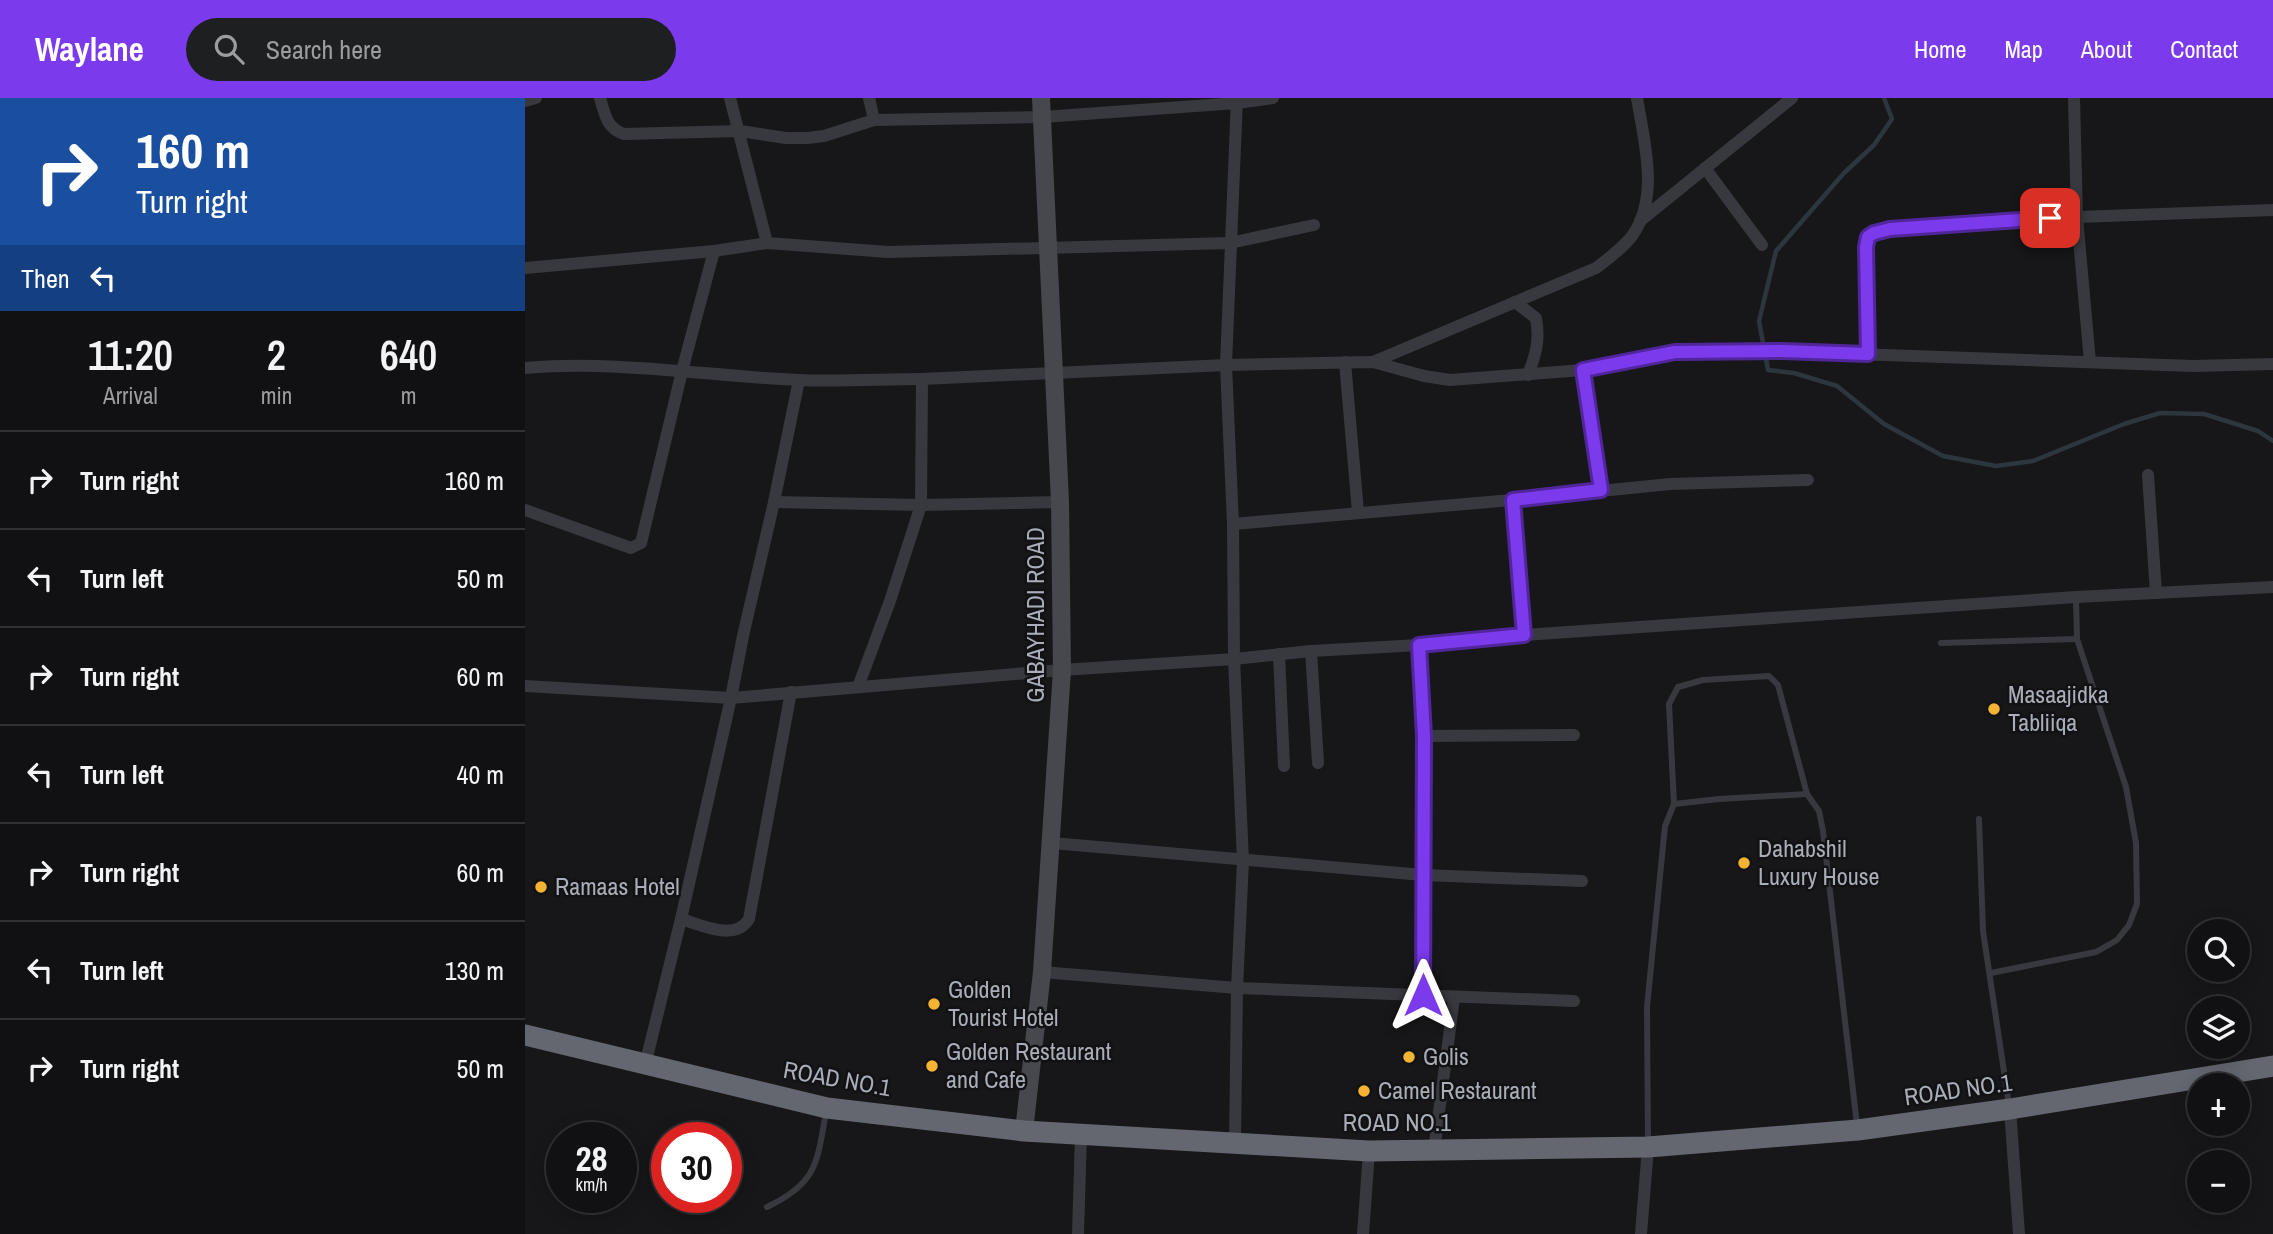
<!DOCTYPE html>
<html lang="en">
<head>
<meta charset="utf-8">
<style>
  :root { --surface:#111113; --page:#1e1f21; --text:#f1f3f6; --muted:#9c9da0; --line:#303133; --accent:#7c3aed }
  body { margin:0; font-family:"Archivo Narrow",sans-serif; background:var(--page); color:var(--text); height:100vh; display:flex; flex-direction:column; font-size:26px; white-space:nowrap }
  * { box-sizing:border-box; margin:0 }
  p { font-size:23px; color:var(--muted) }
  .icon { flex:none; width:38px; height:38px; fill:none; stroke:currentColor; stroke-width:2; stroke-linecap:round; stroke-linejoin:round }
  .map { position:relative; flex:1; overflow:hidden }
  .side { display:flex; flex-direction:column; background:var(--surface); width:525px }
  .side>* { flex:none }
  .hud { background:#1a4fa0; color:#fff; overflow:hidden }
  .controls { position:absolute; left:1662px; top:821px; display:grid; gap:14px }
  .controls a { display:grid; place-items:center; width:63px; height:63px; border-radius:50%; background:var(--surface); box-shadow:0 4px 18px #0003,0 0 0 2px var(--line); font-size:35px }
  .speed { position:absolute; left:21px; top:1024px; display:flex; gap:14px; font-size:35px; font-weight:700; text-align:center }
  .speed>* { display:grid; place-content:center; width:91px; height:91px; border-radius:50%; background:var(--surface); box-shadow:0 4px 18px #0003,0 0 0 2px var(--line); line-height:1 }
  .speed small { font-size:18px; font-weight:400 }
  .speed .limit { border:10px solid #d22; background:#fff; color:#111 }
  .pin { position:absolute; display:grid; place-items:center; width:60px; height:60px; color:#fff; margin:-30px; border-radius:14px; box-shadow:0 4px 10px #0006 }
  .me { position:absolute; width:77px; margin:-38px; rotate:0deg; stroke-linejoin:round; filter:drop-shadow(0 0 5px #0008) }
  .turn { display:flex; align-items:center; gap:24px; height:147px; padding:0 21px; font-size:32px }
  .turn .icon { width:91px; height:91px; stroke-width:2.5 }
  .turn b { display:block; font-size:49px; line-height:60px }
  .then { display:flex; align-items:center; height:66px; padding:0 21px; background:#0003; gap:14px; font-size:26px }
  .eta { display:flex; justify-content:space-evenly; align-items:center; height:119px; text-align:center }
  .eta b { font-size:42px; font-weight:600; line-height:49px }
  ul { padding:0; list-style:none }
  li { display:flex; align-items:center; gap:21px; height:98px; padding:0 21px; border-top:2px solid var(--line) }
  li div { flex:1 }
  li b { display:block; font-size:26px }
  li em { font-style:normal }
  header { display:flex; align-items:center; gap:42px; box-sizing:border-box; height:98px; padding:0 35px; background:var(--accent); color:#fff }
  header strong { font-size:33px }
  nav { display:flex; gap:38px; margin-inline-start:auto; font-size:24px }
  .search { width:490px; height:63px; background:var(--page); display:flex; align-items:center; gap:18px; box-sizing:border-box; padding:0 24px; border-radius:38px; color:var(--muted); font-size:26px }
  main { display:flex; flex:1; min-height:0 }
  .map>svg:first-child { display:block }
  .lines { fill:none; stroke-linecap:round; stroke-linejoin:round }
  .stream { stroke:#2d363d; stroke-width:4.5 }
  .lane { stroke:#38393e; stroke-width:6 }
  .street { stroke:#38393e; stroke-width:12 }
  .secondary { stroke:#46484e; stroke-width:18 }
  .highway { stroke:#64676f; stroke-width:21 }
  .route-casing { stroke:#51269a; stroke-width:18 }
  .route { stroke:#7c3aed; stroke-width:12 }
  .poi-dot { fill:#f5b333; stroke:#121214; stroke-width:2.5 }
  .labels { text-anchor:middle; stroke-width:5; stroke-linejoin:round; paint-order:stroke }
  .street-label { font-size:24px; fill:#a9aeb9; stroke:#121214 }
  .poi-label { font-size:24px; fill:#a9aeb9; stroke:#121214; text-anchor:start }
</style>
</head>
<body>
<header>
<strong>Waylane</strong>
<div class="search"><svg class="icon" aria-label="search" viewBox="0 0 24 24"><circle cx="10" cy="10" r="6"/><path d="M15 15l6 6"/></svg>Search here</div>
<nav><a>Home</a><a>Map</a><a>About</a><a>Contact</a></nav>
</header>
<main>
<section class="side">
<div class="hud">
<div class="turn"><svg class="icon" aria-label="right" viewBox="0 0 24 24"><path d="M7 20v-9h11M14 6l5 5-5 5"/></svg><div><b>160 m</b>Turn right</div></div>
<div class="then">Then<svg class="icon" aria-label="left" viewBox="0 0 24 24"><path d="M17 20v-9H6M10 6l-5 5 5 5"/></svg></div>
</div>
<div class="eta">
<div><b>11:20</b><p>Arrival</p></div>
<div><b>2</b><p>min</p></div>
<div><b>640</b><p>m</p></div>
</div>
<ul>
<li><svg class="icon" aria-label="right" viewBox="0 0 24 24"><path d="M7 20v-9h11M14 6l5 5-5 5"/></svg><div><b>Turn right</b></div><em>160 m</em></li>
<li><svg class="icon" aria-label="left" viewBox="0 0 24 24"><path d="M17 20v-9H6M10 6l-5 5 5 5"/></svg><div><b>Turn left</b></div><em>50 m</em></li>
<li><svg class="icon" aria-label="right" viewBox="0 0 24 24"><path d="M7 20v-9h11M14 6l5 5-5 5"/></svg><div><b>Turn right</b></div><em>60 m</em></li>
<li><svg class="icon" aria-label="left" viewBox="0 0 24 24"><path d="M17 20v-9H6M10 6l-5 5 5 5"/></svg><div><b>Turn left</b></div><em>40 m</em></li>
<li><svg class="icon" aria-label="right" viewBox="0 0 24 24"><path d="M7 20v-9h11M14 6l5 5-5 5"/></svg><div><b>Turn right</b></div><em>60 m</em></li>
<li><svg class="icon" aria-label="left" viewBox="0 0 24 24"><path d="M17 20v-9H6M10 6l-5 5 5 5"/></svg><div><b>Turn left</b></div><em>130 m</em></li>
<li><svg class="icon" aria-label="right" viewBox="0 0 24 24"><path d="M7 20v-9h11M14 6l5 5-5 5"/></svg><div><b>Turn right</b></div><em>50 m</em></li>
</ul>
</section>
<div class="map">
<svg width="1748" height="1136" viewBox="0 0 1748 1136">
  <rect width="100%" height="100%" fill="#171719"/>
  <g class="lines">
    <polyline class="stream" points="1359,0 1367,21 1349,47 1319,75 1251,153 1234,223 1243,272 1269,275 1312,288 1359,326 1418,358 1471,368 1508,363 1599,326 1635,315 1679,316 1733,333 1748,343"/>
    <g class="lane">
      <polyline points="1416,545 1552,541"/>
      <polyline points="1149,706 1194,701 1282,696"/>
      <polyline points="1454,721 1458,833 1484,1007"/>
      <polyline points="1466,875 1571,854 1592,842 1604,827 1612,806 1611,745 1601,689 1552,541 1551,500"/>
      <polyline points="1123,1044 1122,909 1140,728 1149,706 1144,606 1153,589 1178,582 1244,578 1253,587 1282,696 1294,713 1298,733 1332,1027"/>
      <path d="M242,1109C293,1085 292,1064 301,1014"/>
    </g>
    <g class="street">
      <path d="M75,0C80,16 81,30 99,36L215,33L261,40H282L299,38L349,22L518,19L712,5L748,0"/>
      <polyline points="205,0 242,145"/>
      <polyline points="344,0 349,22"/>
      <polyline points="1549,0 1552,119 1565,264"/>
      <polyline points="0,3 11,0"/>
      <polyline points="1180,70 1237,147"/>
      <polyline points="1115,123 1267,0"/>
      <polyline points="0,170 189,153 242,145 363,154 705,145 789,127"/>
      <path d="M990,204L1011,220C1015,242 1011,256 1003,277"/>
      <polyline points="1343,256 1341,149 1343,139 1349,135 1365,131 1552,119 1748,112"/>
      <polyline points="820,264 833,414"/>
      <path d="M848,264L1071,170C1084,160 1097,151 1107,138C1135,99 1119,43 1112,0"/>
      <path d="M0,270C92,262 182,278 273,282C314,284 356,281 397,281"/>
      <polyline points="1058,272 1076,392"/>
      <polyline points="1623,377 1631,495"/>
      <polyline points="987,402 1145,386 1283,382"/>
      <polyline points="249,404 396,407 535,404"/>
      <polyline points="0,412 106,450 116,445 157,273 189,153"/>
      <polyline points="708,426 987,402 999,537"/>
      <polyline points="894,547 899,638 898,897"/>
      <polyline points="786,553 793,665"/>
      <polyline points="754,556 759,668"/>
      <polyline points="0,588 206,600 537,572 709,561 786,553 894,547 999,537 1551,499 1748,489"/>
      <polyline points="333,589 365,503 396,407 397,281 701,267 848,264 899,278 925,282 1058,272 1150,254 1217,252 1668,268 1748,266"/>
      <polyline points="899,638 1049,637"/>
      <polyline points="527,745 898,777 1057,783"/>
      <path d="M156,821C176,827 210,844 224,821L266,594"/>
      <polyline points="517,874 712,890 1049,903"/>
      <polyline points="120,967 156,821 206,600 218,538 249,404 274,282"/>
      <polyline points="1485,1011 1494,1136"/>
      <polyline points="710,1046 712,890 718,763 709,561 708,426 701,267 712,0"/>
      <polyline points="909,1052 929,900"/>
      <polyline points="553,1136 556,1036"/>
      <polyline points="838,1136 844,1053"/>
      <polyline points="1116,1136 1123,1049"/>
    </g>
    <polyline class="secondary" points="499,1033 517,874 537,572 535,404 516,0"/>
    <polyline class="highway" points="0,937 302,1010 499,1033 844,1053 1123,1049 1333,1032 1485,1011 1748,968"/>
  </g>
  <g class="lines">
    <g class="route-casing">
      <polyline id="route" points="898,897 899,638 894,547 999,537 988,402 1076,392 1058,272 1150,254 1258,253 1343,256 1341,149 1343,139 1349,135 1365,131 1525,120"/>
    </g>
    <use href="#route" class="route"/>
  </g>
  <g class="poi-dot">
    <circle cx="1469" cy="611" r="7"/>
    <circle cx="1219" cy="765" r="7"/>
    <circle cx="16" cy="789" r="7"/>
    <circle cx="409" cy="906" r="7"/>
    <circle cx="884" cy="959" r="7"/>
    <circle cx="407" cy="968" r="7"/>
    <circle cx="839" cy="993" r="7"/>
  </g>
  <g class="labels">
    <g class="street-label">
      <text transform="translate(511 517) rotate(-90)" y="8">GABAYHADI ROAD</text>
      <text transform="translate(312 981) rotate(10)" y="8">ROAD NO.1</text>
      <text transform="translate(1433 992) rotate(-8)" y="8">ROAD NO.1</text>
      <text x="872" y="1033">ROAD NO.1</text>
    </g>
    <g class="poi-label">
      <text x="1483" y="605">Masaajidka<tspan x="1483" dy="28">Tabliiqa</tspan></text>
      <text x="1233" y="759">Dahabshil<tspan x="1233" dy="28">Luxury House</tspan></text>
      <text x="30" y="797">Ramaas Hotel</text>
      <text x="423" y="900">Golden<tspan x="423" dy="28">Tourist Hotel</tspan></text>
      <text x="421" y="962">Golden Restaurant<tspan x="421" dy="28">and Cafe</tspan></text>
      <text x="898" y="967">Golis</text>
      <text x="853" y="1001">Camel Restaurant</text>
    </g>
  </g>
</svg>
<div class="controls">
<a><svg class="icon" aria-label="search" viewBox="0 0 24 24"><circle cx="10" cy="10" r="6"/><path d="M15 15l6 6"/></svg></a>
<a><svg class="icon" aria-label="layers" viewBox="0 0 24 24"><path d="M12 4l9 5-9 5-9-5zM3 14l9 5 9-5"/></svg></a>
<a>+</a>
<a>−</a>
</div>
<div class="speed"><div>28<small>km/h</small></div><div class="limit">30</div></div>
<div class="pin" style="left:1525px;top:120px;background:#d93025"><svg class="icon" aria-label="arrive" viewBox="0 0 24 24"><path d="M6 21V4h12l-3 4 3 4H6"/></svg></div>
<svg class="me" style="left:898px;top:897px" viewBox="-20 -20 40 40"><path d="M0-17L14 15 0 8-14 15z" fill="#7c3aed" stroke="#fff" stroke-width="4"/></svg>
</div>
</main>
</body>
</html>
